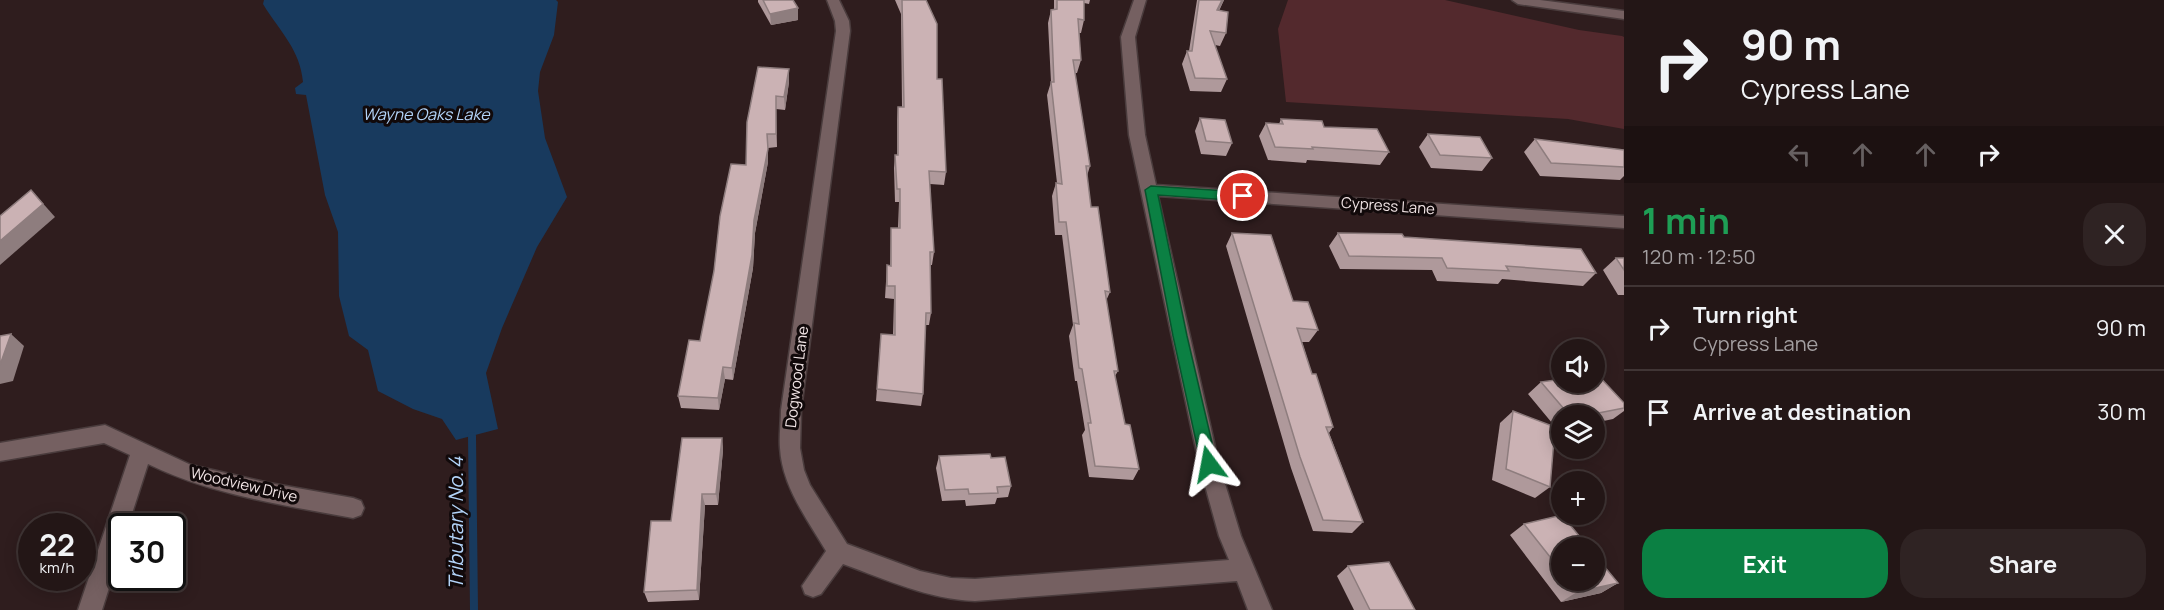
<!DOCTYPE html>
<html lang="en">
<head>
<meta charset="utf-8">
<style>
  :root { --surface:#231616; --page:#2f2323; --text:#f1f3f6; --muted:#a39fa1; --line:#403535; --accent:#0b8043 }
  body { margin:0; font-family:Manrope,sans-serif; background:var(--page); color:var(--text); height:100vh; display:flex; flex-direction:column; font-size:22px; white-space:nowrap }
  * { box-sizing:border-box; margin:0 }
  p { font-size:20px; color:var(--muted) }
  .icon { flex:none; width:33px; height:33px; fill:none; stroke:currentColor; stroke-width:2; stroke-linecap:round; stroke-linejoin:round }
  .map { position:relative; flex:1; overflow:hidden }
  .drawer { display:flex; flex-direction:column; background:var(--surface); width:540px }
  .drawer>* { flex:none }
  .hud { background:#231616; color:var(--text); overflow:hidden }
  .tools { position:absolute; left:1551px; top:339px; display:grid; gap:12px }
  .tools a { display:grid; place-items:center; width:54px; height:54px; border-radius:50%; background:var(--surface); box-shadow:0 3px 15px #0003,0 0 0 2px var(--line); font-size:30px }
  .speed { position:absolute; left:18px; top:513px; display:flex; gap:12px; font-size:30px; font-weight:700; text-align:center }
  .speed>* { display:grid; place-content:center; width:78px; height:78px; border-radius:50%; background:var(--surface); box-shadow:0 3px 15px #0003,0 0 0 2px var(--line); line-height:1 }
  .speed small { font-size:15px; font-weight:400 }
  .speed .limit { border:3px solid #111; border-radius:9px; background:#fff; color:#111 }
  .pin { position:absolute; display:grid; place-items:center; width:51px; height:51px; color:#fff; margin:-26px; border:3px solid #fff; border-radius:50%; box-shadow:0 2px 6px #0007 }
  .me { position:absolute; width:66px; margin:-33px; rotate:347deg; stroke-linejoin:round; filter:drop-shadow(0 0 4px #0008) }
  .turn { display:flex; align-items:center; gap:21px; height:126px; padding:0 18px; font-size:27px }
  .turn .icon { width:78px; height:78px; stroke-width:2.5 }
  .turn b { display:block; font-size:42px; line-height:51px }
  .lanes { display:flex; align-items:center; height:57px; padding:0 18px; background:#0003; justify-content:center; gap:30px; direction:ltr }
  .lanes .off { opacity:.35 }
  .round { display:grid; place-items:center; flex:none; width:63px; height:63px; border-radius:24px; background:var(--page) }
  .head { display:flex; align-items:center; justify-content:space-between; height:102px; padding:0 18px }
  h1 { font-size:36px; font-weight:700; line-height:45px; color:#1e9e55 }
  .cta { display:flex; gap:12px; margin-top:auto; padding:12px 18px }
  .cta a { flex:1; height:69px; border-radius:24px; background:var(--accent); color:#fff; font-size:24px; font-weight:700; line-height:69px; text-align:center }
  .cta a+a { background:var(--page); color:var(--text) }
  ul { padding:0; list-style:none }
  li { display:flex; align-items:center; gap:18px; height:84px; padding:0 18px; border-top:2px solid var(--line) }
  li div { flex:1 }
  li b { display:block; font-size:22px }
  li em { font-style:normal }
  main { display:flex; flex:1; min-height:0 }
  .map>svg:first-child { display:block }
  .green { fill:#53292d }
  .water { fill:#183a5e }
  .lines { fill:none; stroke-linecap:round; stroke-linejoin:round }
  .stream { stroke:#183a5e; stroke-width:8 }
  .minor-casing { stroke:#4a3c3d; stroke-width:3 }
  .minor { fill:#756061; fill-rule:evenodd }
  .wall { fill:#af999b }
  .shaded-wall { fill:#8e7d7e }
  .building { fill:#cbb2b4; stroke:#8e7d7e; stroke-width:1.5 }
  .route { fill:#0b8043; stroke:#07532c; stroke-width:1.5 }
  .labels { text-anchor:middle; stroke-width:6; stroke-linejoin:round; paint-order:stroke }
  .street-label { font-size:15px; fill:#f0e3e4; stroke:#11090a }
  .water-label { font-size:16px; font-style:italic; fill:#b3d4f9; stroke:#11090a }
  .near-water-label { font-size:20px; font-style:italic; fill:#b3d4f9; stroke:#11090a }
</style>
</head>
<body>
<main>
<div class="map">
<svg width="1624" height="610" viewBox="0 0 1624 610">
  <rect width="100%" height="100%" fill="#2f1d1e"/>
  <polygon class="green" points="1288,0 1445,0 1579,30 1622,36 1624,37 1624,129 1568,119 1286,102 1278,29"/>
  <path class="water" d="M264,0H556L558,2L554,35L540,72L538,91L545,138L567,197L537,247L502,328L486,373L498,429L456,440L442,419L413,409L378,391L368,350L349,336L339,296L338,232L325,195L306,95L296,94L295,88L303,82C300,49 280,32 263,4Z"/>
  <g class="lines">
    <polyline class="stream" points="472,436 474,610"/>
    <g class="minor-casing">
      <g id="minor">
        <path d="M827,0H839L849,21L850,31L801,410L800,448L804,470L810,485L847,544L920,571L951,578L975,579L1229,560L1219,536L1199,464L1129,135L1121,37L1134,0H1146L1135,37L1145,135L1156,185L1624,216V228L1158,196L1219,464L1241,536L1272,610H1248L1237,581L975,601C928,599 887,580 843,564L821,594L813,597L805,594L802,586L826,551C807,519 782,486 780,448C779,436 781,422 781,410L836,31L835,21Z"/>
        <polygon points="1512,0 1540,0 1624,11 1624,19 1518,4"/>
        <path d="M105,425L191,465L269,483L353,498L361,501L364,508L361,515L353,518C283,505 212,495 148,464L128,526H122V547L102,610H78L130,455L104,443L0,461V443Z"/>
      </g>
    </g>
    <use href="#minor" class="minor"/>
  </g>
  <g class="wall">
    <polygon points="758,0 793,0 798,20 771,25 758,2"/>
    <polygon points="895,0 926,0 937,79 946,172 944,185 930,184 934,252 932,265 930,265 931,313 929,325 925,325 923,394 921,406 876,401 881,334 893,335 894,299 885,298 887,265 890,266 891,228 898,228 899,202 895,202 894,168 895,155 897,155 897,120 898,107 902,107 901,14"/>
    <polygon points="1054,0 1090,0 1089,4 1084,3 1084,20 1081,33 1079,33 1081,60 1077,73 1075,73 1090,166 1087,176 1091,207 1110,292 1106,301 1118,371 1115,376 1125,424 1139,469 1133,480 1089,477 1082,435 1085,430 1077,381 1075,381 1069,336 1073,325 1062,235 1055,235 1052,196 1056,183 1057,183 1047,95 1051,82 1048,23 1051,10 1054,10"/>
    <polygon points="1197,0 1224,0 1219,11 1226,33 1220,46 1215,45 1227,79 1221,92 1190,91 1182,64 1187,51 1189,51"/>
    <polygon points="789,69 789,82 785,110 776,109 777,147 768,148 768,162 755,233 753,268 733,380 725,379 719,410 681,408 678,396 700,341 714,271 746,165 747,122"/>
    <polygon points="1200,118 1232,143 1226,156 1201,154 1195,131"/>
    <polygon points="1281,119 1324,127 1389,152 1380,165 1307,160 1306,163 1268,160 1259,136 1266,123 1279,124"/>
    <polygon points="1428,134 1492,158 1482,171 1431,168 1419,147"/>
    <polygon points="1535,139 1624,150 1624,176 1620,180 1540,176 1524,152"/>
    <polygon points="1232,233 1293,301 1318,330 1309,342 1302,342 1312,374 1333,427 1329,433 1363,522 1352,533 1313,531 1291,468 1226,246"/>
    <polygon points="1338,233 1404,237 1596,273 1583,286 1502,279 1498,284 1437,281 1432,270 1340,269 1329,246"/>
    <polygon points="1616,258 1624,258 1624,295 1618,295 1603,270"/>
    <polygon points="1541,382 1624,403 1624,411 1613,419 1594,423 1594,416 1562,416 1562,429 1557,429 1528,394"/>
    <polygon points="1513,411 1550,487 1535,498 1492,480 1500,423"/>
    <polygon points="722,438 723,450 718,505 705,505 699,600 648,602 644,592 671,521"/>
    <polygon points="939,456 991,458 1011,486 1008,497 997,498 995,504 966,506 965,500 942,501 936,468"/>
    <polygon points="1524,524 1562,548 1562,580 1594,580 1618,583 1601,593 1561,602 1510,535"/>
    <polygon points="1348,566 1415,610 1354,610 1337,576"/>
  </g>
  <g class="shaded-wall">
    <polygon points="1222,0 1224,0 1212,23 1217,10"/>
    <polygon points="798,8 798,20 771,25 770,14"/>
    <polygon points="789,69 789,82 785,110 784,97"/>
    <polygon points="767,134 768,162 755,233 753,268 733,380 732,368"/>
    <polygon points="31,190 55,217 0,265 0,241"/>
    <polygon points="11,334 24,346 13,381 0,384 0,365"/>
    <polygon points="723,367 725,379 719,410 718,398"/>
    <polygon points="722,438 723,450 718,505 716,494"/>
    <polygon points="702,494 705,505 699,600 697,590"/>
    <polygon points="1618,583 1601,593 1561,602 1577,592"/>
  </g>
  <g class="building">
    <polygon points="763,0 793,0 798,8 770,14"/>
    <polygon points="902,0 926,0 937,24 937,79 942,79 946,172 929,171 934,252 930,252 931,313 926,313 923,394 877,389 881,334 895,335 895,286 887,286 887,265 891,266 891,228 900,228 900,189 897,189 895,155 898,155 898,107 904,107"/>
    <polygon points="1057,0 1084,0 1084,20 1078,19 1081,60 1073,60 1090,166 1086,166 1091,207 1098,207 1110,292 1105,291 1118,371 1114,371 1125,424 1130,425 1139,469 1095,466 1088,423 1091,423 1082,369 1079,368 1074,323 1079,324 1066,222 1059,222 1056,183 1062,184 1051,82 1054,82 1051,10 1057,9"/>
    <polygon points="1199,0 1222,0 1217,10 1228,12 1226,33 1210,31 1227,79 1195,78 1187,51 1192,51"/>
    <polygon points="758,67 789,69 784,97 776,96 776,134 767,134 768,149 754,220 752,255 732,368 723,367 718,398 678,396 689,340 700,341 714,271 720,216 731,164 746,165 747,122"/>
    <polygon points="1200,118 1225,120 1232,143 1206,141"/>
    <polygon points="1281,119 1322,121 1324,127 1377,129 1389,152 1312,147 1313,149 1275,147 1266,123 1283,124"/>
    <polygon points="1428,134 1480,137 1492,158 1440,155"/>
    <polygon points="1535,139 1624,150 1624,167 1551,163"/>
    <polygon points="31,190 43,204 0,241 0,216"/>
    <polygon points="1232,233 1271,235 1293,301 1308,302 1318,330 1297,328 1312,374 1316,374 1333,427 1326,427 1363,522 1323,520 1300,457"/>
    <polygon points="1338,233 1402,234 1404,237 1581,249 1596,273 1506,266 1509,271 1447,268 1442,258 1349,256"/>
    <polygon points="1616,258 1624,258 1624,270"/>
    <polygon points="11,334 0,365 0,336"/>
    <polygon points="1594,373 1596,373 1624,403 1624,408 1583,416 1570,416 1541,382 1562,379 1562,382 1594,382"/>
    <polygon points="1513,411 1555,427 1550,487 1506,469"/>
    <polygon points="682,438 722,438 716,494 702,494 697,590 644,592 651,521 671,521"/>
    <polygon points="990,454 991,458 1005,457 1011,486 997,487 998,493 969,494 968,489 945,490 939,456"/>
    <polygon points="1562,515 1589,548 1562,548 1562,572 1524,524"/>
    <polygon points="1594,554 1618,583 1577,592 1568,580 1594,580"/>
    <polygon points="1389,562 1415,610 1370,610 1348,566"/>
  </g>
  <polygon class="route" points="1151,186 1243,192 1249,196 1243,201 1158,195 1187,336 1217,464 1215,469 1209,471 1204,469 1201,464 1173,336 1145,190"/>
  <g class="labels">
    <g class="street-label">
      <text transform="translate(1388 206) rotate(4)" y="5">Cypress Lane</text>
      <text transform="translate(797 377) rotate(-83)" y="5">Dogwood Lane</text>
      <text transform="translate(244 485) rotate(13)" y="5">Woodview Drive</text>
    </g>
    <g class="water-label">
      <text x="426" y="120">Wayne Oaks Lake</text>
    </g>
    <g class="near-water-label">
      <text transform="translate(456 523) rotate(-90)" y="7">Tributary No. 4</text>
    </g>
  </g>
</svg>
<div class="tools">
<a><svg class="icon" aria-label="sound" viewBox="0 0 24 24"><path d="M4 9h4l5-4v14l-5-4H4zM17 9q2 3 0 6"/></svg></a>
<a><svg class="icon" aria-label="layers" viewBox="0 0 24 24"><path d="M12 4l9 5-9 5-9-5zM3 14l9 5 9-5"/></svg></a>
<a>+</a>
<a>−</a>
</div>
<div class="speed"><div>22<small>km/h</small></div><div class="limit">30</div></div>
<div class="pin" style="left:1243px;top:196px;background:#d93025"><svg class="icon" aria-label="arrive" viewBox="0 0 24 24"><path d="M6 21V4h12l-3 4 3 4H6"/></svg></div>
<svg class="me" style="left:1209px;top:464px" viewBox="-20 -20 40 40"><path d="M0-17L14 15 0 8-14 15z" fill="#0b8043" stroke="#fff" stroke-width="4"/></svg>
</div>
<section class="drawer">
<div class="hud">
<div class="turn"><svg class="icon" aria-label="right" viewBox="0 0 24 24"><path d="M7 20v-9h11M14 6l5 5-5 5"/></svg><div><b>90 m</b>Cypress Lane</div></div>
<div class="lanes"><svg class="icon off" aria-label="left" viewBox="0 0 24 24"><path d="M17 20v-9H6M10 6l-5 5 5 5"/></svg><svg class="icon off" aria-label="ahead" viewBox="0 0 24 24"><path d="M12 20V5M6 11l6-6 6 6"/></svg><svg class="icon off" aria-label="ahead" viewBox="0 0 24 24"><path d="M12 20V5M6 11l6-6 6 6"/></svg><svg class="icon" aria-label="right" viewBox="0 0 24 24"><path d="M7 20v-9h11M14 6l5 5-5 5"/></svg></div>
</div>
<div class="head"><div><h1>1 min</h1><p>120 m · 12:50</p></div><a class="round"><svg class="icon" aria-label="close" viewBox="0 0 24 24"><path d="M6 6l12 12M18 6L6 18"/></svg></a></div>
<ul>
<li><svg class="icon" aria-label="right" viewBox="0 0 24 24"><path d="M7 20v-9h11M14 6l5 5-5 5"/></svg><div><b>Turn right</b><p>Cypress Lane</p></div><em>90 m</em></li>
<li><svg class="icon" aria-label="arrive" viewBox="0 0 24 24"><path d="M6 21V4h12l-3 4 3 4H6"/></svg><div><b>Arrive at destination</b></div><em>30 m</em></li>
</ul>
<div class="cta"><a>Exit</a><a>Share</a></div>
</section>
</main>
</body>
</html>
